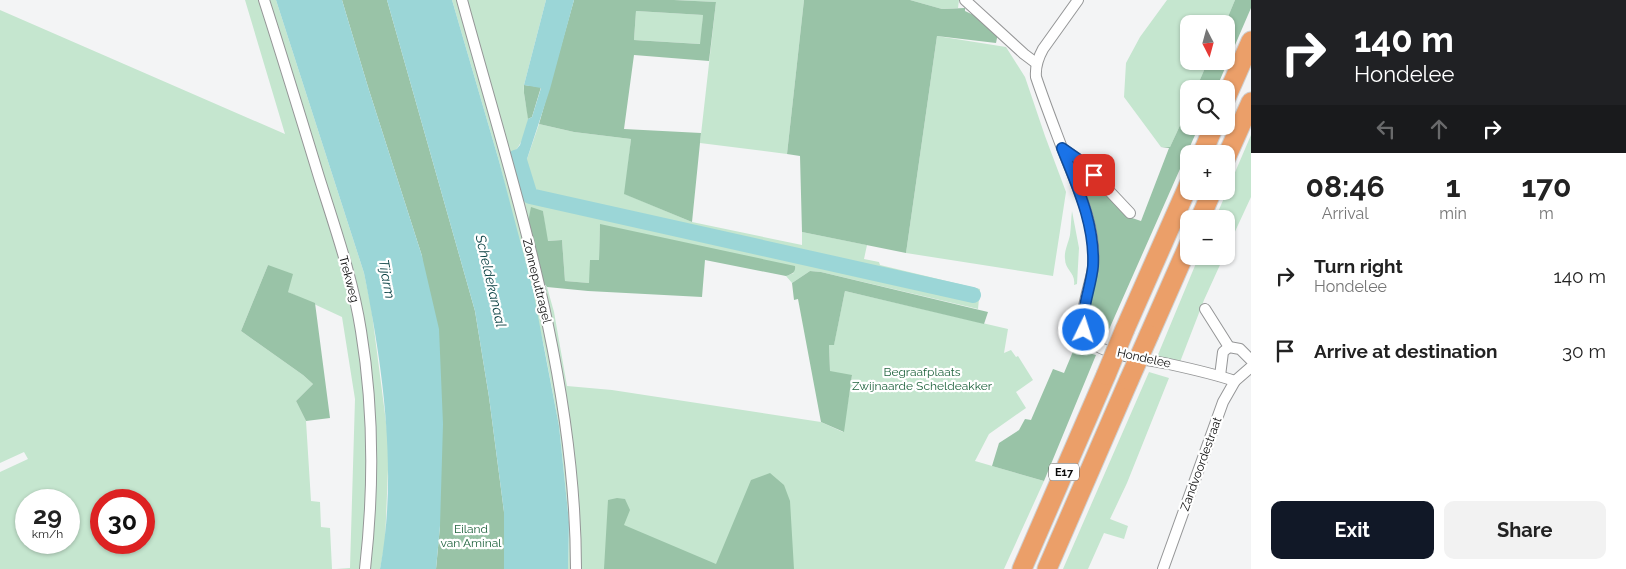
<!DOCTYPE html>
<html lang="en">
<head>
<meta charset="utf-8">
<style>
  :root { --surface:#fff; --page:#f2f2f2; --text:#222; --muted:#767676; --accent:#111827 }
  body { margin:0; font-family:Raleway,sans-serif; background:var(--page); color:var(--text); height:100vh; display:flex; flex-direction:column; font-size:19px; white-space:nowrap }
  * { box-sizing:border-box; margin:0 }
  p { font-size:16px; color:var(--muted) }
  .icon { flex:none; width:28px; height:28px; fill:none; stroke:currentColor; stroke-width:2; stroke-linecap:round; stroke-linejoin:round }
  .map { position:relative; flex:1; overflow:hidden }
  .details { display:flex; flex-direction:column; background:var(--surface); width:375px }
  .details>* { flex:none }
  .hud { background:#202124; color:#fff; overflow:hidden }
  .needle { width:32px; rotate:174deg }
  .buttons { position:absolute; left:1180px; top:15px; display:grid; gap:10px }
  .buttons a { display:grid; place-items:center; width:55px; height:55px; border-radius:10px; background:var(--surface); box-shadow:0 1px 4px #0004; font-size:25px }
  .speed { position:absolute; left:15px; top:489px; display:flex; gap:10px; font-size:25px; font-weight:700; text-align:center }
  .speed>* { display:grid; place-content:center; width:65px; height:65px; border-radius:50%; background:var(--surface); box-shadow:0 1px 4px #0004; line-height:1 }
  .speed small { font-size:12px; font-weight:400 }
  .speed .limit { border:8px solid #d22; background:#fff; color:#111 }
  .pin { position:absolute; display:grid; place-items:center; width:42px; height:42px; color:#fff; margin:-21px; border-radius:10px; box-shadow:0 2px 8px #0006 }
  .me { position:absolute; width:55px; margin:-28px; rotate:4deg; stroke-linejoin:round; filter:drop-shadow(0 0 4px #0008) }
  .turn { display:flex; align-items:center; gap:18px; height:105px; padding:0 20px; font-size:22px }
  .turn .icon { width:65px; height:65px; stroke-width:2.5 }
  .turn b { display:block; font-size:35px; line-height:42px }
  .lanes { display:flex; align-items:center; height:48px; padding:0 20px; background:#0003; justify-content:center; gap:25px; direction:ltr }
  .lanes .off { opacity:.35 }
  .eta { display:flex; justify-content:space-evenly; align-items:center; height:85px; text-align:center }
  .eta b { font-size:30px; font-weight:700; line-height:35px }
  .primary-button { display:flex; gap:10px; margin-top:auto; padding:10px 20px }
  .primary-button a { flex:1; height:58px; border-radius:10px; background:var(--accent); color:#fff; font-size:20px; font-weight:700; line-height:58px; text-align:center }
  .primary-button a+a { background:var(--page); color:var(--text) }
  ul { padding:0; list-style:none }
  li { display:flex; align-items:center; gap:15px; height:75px; padding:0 20px }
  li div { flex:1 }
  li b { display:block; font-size:19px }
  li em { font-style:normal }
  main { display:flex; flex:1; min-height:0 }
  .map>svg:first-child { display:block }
  .green { fill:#c5e6cf; fill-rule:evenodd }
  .forest { fill:#99c3a7; fill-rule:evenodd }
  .water { fill:#9bd6d7 }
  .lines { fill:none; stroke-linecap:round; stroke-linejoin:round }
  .river { stroke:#9bd6d7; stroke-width:16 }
  .minor-casing { stroke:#959697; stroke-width:12 }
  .motorway-casing { stroke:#cecece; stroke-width:21 }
  .minor { stroke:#fff; stroke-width:10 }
  .motorway { stroke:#eb9f69; stroke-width:19 }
  .motorway-bridge-casing { stroke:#cecece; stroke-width:21; stroke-linecap:butt }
  .motorway-bridge { stroke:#eb9f69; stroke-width:19 }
  .route-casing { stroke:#114b97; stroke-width:12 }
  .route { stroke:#1a73e8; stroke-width:9 }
  .labels { text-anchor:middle; stroke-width:4.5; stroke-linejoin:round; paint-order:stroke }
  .shield { fill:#fff; stroke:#555; stroke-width:1 }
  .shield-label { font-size:11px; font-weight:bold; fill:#0c0c0c }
  .street-label { font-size:12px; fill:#0c0c0c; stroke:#fff }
  .park-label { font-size:12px; fill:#21643f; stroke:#fff }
  .water-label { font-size:14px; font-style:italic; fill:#0b4244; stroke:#fff }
</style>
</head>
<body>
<main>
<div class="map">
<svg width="1251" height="569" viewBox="0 0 1251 569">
  <rect width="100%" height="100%" fill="#f3f4f5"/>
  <g class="green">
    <path d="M245,0H276L364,273L371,306L389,445L385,543L380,569H336L350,568L355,399L342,317L288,292L268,265L241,331L303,375L313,384L296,401L306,421L311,501L320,502L321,527L330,528L332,569H0V472L28,459L24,452L0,463V10L285,134ZM26,500H69V542H26ZM101,500H144V542H101Z"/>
    <path d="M452,0H546L524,85C523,96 527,106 528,117C529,126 522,143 516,150L518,157L527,159L539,124L574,132L631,139L625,194L692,222L802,245V232L867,245L864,259L879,262L880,265L980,289L978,309L821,272L810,271L792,283L786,276L794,273L600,225L599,260L589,283L565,281L562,240L547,241L543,211L544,285L547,287L554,312L567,386L612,390L821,422L843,432L852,376L830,372L829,345L834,344L845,291L1008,329L1004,353L1011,350L1016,357L1018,356L1033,380L1016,392L1026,408L989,434L975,461L1044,481L1004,569H568L569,522L559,426L544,346L499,161Z"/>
    <polygon points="674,0 804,0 787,154 700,143 716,2"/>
    <polygon points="910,0 959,0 958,8 942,9"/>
    <polygon points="1167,0 1235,0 1225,24 1189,24 1189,61 1208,61 1196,89 1189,89 1189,106 1170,147 1161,147 1124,97 1126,63 1140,37"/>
    <polygon points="636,11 703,15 701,44 634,40"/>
    <polygon points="937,36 1006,47 1025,77 1045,136 1066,192 1053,276 906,253"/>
    <polygon points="1251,135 1251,197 1226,251 1226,219 1215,219"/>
    <path d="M1072,211L1079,248L1077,284L1074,285C1076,273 1065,270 1065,259C1064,251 1068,244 1070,235C1071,227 1071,219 1072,211Z"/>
    <polygon points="1199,256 1224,256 1204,300 1180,362 1157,357"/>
    <polygon points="1149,372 1169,378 1127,483 1110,519 1128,526 1124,539 1104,533 1088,569 1063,569"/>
  </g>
  <g class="forest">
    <polygon points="342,0 387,0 475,311 489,397 504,512 504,569 436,569 440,526 422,256 368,87"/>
    <path d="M574,0H674L716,2L709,61L634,55L624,129L701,133L692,222L624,194L631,139L574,132L539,124ZM636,11L703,15L700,44L634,40Z"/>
    <polygon points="804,0 910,0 942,9 965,8 965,11 982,19 998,33 996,43 937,36 906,253 802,232 800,156 787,154"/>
    <polygon points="1235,0 1251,0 1251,8 1216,89 1196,89 1208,61 1226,61 1226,24 1225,24"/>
    <polygon points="524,85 541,87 532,117 528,119 524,93"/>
    <path d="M1189,106V126H1199L1103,343C1095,339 1090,334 1087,325L1098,259L1076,171L1079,168H1083L1132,218L1141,221L1169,148L1161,147H1170Z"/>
    <path d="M531,207L543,211L548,241L562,240L565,281L589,283L590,260H599L600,224L795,266C796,273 791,274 786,276L705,260L702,297L588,291L547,287L540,278L528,222Z"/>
    <polygon points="268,265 293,274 288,292 315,303 330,418 306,421 296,401 313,384 303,375 241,331"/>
    <polygon points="810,271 821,272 988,312 984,324 845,291 834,345 829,345 830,371 852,375 844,432 821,422 798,299 794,300 792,283"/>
    <polygon points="1074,349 1096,355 1044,481 992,466 999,443 1019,430 1025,419 1031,420 1053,369 1064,373"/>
    <polygon points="770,473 784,485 790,501 794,569 604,569 608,500 617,498 625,499 630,510 624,525 716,564 751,480"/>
  </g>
  <g class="water">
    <path d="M276,0H342L368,87L422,256L439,329L443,424L440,526L436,569H380C398,474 383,367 364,273Z"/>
    <polygon points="387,0 452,0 499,161 533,290 559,426 569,522 568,569 504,569 504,512 489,397 475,311"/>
    <polygon points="546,0 574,0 550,89 527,159 518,157 516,150 520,145 528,119 532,117 541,88 524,85"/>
  </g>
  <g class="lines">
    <polyline class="river" points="515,158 518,157 530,196 973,295"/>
    <g class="minor-casing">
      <g id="minor">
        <path d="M264,0C283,59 301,118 319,177C335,228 353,279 361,331C374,410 374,489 365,569"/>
        <path d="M462,0C513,186 576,374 576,569"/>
        <polyline points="965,0 1024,54 1036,63"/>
        <path d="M1078,0L1043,49C1038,58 1035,66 1036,77C1044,101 1053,124 1062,148C1077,187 1097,225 1093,268C1090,288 1073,325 1090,341C1107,357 1147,359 1169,364C1192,369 1214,374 1235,381"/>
        <polyline points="1063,149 1082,162 1130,213"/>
        <polyline points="1205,309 1229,347"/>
        <polyline points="1229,347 1240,349 1251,360"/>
        <polyline points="1220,376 1223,352 1229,347"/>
        <polyline points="1163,569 1223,402 1235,381 1251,367"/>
      </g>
    </g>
    <g class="motorway-casing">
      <g id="motorway">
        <polyline points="1226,98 1251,41"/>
        <polyline points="1202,154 1214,126"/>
        <polyline points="1226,158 1251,102"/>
        <polyline points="1200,219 1212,191"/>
        <polyline points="1125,329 1189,184"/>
        <polyline points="1149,335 1189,244"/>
        <polyline points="1022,569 1106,375"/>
        <polyline points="1047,569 1129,380"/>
      </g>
    </g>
    <use href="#minor" class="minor"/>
    <use href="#motorway" class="motorway"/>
    <g class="motorway-bridge-casing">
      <g id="motorway-bridge">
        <polyline points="1106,375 1125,329"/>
        <polyline points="1129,380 1149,335"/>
      </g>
    </g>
    <use href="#motorway-bridge" class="motorway-bridge"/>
  </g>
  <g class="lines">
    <g class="route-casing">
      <path id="route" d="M1084,330C1081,308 1091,288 1093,266C1095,224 1077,186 1062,148L1082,162L1094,175"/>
    </g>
    <use href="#route" class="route"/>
  </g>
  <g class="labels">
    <rect class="shield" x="1049" y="463.5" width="30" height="17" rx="4"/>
    <g class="shield-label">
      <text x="1064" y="476">E17</text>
    </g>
    <g class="street-label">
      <text transform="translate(349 279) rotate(75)" y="4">Trekweg</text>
      <text transform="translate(537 281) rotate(76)" y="4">Zonneputtragel</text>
      <text transform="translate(1144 358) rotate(12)" y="4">Hondelee</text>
      <text transform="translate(1201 464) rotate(-70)" y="4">Zandvoordestraat</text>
    </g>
    <g class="park-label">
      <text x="922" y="376">Begraafplaats<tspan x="922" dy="14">Zwijnaarde Scheldeakker</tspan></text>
      <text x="471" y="533">Eiland<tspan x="471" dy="14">van Aminal</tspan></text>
    </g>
    <g class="water-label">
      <text transform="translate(387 279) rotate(80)" y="5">Tijarm</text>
      <text transform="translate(491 281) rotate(77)" y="5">Scheldekanaal</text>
    </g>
  </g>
</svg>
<div class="buttons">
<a><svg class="needle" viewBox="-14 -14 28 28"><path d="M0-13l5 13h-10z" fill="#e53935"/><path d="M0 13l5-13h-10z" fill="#767676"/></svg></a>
<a><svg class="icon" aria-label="search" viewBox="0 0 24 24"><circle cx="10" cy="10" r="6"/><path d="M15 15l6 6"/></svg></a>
<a>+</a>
<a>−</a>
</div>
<div class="speed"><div>29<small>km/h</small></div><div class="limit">30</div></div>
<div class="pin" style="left:1094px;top:175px;background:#d93025"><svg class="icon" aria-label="arrive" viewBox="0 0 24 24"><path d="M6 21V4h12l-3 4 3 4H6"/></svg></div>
<svg class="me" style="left:1084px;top:330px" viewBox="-20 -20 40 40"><circle r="17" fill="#1a73e8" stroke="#fff" stroke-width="3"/><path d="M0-11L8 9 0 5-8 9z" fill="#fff"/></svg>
</div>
<section class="details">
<div class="hud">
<div class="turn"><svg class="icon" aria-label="right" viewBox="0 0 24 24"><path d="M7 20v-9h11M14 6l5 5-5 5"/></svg><div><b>140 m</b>Hondelee</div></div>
<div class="lanes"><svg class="icon off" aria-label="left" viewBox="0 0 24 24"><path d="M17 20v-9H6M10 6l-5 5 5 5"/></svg><svg class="icon off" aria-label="ahead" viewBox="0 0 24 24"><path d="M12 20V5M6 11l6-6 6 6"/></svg><svg class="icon" aria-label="right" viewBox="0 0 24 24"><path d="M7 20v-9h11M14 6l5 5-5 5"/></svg></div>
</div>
<div class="eta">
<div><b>08:46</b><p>Arrival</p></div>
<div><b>1</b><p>min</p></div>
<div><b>170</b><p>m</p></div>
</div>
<ul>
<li><svg class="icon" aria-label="right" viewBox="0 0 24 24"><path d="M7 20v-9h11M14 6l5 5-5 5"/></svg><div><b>Turn right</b><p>Hondelee</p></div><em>140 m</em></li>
<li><svg class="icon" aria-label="arrive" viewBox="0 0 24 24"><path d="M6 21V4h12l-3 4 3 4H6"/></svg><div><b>Arrive at destination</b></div><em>30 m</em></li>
</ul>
<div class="primary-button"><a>Exit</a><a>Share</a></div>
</section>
</main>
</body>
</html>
